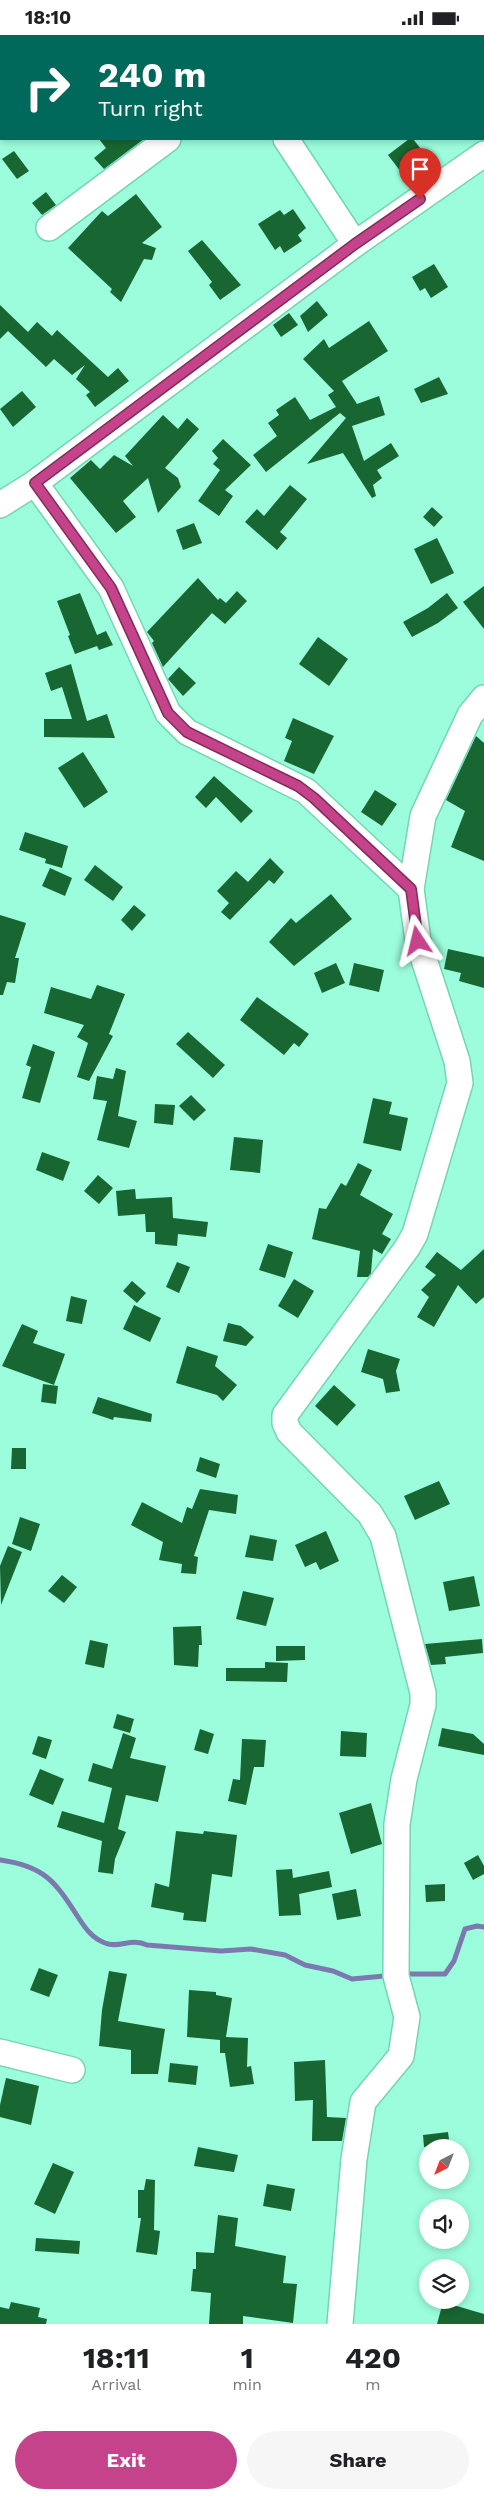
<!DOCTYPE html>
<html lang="en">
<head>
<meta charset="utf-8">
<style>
  :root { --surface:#fff; --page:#f6f6f6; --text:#202124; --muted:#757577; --accent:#c5438b }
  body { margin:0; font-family:"Work Sans",sans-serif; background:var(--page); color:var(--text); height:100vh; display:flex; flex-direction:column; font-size:19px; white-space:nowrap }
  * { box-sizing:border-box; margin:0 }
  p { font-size:16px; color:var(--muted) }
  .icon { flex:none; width:28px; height:28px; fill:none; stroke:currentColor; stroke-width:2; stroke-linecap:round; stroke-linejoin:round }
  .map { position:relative; height:2289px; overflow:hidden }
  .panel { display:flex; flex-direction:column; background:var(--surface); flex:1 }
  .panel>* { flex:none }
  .top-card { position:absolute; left:0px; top:0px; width:485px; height:105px; box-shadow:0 2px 8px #0003; background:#00695c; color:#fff; overflow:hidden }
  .needle { width:32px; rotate:222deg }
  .fabs { position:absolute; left:419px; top:2104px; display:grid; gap:10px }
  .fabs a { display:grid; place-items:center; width:50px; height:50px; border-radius:50%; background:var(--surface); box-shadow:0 2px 8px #0003; font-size:25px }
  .pin { position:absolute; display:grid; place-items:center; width:42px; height:42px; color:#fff; margin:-51px -21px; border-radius:50% 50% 50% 0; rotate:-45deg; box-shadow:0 0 5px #0007 }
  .pin .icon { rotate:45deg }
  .me { position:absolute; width:55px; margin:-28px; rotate:350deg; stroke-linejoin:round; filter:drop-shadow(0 0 4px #0008) }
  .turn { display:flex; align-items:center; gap:18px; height:105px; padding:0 15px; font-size:22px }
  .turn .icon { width:65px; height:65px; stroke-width:2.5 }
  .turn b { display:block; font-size:35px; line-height:42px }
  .eta { display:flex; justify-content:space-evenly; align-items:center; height:85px; text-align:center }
  .eta b { font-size:30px; font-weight:700; line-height:35px }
  .cta { display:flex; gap:10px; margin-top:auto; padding:10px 15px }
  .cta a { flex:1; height:58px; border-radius:30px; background:var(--accent); color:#fff; font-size:20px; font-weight:700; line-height:58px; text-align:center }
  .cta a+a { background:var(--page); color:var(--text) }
  .status { display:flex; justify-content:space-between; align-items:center; height:35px; padding:0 25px; background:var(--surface); direction:ltr }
  .status svg { height:14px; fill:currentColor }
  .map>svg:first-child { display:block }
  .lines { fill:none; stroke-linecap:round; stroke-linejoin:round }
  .stream { stroke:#7c79ae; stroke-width:5 }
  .building { fill:#186631 }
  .minor-casing { stroke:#74d5b5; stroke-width:28 }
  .minor { stroke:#fff; stroke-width:25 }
  .route-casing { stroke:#802c5a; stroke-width:12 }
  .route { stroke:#c5438b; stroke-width:9 }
</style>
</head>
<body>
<div class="status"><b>18:10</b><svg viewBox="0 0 49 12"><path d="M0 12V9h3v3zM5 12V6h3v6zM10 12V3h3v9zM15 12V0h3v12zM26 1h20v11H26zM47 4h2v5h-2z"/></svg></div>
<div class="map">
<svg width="484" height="2289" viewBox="0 0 484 2289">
  <rect width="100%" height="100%" fill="#9cfddc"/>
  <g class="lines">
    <g class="stream">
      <path d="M0,1825C44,1831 55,1846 78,1882C85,1893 92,1903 105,1908C119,1914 131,1902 147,1910L221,1916L251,1914L285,1920L305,1930L333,1936L352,1944L384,1941"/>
      <polyline points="403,1939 445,1939 454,1926 465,1894 477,1891 484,1892"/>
    </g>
  </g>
  <g class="building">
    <polygon points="99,104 144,104 104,134 94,123 106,113"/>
    <polygon points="409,104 413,104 425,119 401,137 388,120"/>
    <polygon points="14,116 29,136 17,144 2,124"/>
    <polygon points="46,157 56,170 42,180 32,168"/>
    <polygon points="136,159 162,192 142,208 156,213 152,225 144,224 121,267 110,257 112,254 68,213 102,176 108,181"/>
    <polygon points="293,174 306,193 298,200 302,206 284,218 280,211 275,215 258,189 280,175 284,180"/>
    <polygon points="202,205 241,250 220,265 209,250 212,247 188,216"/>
    <polygon points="434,229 448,252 431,263 425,253 420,256 412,242"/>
    <polygon points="317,266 328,280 308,297 300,281"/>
    <polygon points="0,270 28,297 37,287 52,301 57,295 108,342 118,333 129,346 95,372 86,360 90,357 76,344 85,330 72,340 54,324 46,332 8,296 0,304"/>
    <polygon points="289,278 298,290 281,302 273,290"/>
    <polygon points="369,286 388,316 342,346 357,369 379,361 385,380 352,391 364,426 391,408 399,421 377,435 382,443 373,450 376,461 372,463 343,418 307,429 346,383 340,378 266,437 253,420 277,401 268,388 279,380 276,375 295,362 310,385 336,372 328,360 334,356 303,324 324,304 329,313"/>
    <polygon points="439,342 448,359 421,368 414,354"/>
    <polygon points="22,356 36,372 13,392 0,374"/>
    <polygon points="163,380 178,394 187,383 199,394 165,433 178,443 181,452 158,478 148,443 123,466 136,482 116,498 70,443 91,425 100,434 114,420 133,431 125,421"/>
    <polygon points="223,404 251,430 225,455 233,461 219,481 198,466 220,435 213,429 218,423 212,416"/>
    <polygon points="290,450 307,464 280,497 287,503 277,515 245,487 257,474 264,481"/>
    <polygon points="432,472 443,482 434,492 423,482"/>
    <polygon points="194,488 202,508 183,515 176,495"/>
    <polygon points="437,503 454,538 431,549 414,514"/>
    <polygon points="198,543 218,565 220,563 226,568 237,556 247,566 225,589 212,578 163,632 152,608 154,606 147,597"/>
    <polygon points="484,551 484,594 463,567"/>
    <polygon points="80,558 97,600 106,596 113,610 99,615 97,611 75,619 68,601 70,600 57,566"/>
    <polygon points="447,558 458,573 438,588 412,602 403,587 428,573"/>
    <polygon points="318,602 348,624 329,651 299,629"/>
    <polygon points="71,629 87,686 107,679 115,703 44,702 44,684 72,684 62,652 51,656 45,638"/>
    <polygon points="179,632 196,648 183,661 168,644"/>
    <polygon points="293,683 334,701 314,739 284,726 292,706 285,703"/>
    <polygon points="476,701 484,708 484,826 451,812 465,776 446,765"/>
    <polygon points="83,717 108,757 84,773 58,733"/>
    <polygon points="214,741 253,776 241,788 216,762 206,773 195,762"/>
    <polygon points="375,755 397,769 382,791 361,777"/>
    <polygon points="25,797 68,811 62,833 45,828 46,824 19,815"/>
    <polygon points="270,823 284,837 274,849 269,845 230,885 221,877 229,868 217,856 236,836 248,847"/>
    <polygon points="95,830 123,852 113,866 84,845"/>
    <polygon points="50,833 72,843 65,861 42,851"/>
    <polygon points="331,859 352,884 294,931 269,907 291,883 296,888"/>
    <polygon points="134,870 146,880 132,896 121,885"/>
    <polygon points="0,880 26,888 15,923 19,923 15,948 7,947 3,960 0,960"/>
    <polygon points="448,914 484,922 484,953 459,946 461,938 444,934"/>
    <polygon points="336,928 345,948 322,958 314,938"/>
    <polygon points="354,928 384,935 379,957 349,950"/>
    <polygon points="97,950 125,959 109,999 113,1001 89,1046 77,1042 88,1008 77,1002 84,990 44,978 51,952 91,964"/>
    <polygon points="257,962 309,999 299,1012 294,1008 284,1020 240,985"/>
    <polygon points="188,997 225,1030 213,1043 176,1009"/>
    <polygon points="33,1009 55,1017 40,1068 22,1063 31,1032 26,1030"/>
    <polygon points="116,1033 126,1036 118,1081 137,1086 129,1113 97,1105 107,1066 93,1064 97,1041 113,1044"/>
    <polygon points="191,1060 206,1075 194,1086 179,1071"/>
    <polygon points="373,1063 392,1067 389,1079 408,1083 401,1116 363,1108"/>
    <polygon points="155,1069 175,1070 173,1090 154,1088"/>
    <polygon points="234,1102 263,1105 260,1138 230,1135"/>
    <polygon points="42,1117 70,1127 63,1146 36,1135"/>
    <polygon points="358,1128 372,1135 360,1160 393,1179 382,1199 391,1204 382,1219 373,1214 371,1238 368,1242 357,1242 360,1216 312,1204 319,1173 326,1174 341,1148 346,1151"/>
    <polygon points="98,1140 113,1153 99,1169 84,1156"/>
    <polygon points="135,1154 136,1164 172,1162 173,1183 208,1187 206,1202 178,1199 177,1211 155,1209 155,1197 146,1197 145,1179 118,1181 116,1156"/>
    <polygon points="268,1209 293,1217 285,1243 259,1235"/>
    <polygon points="484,1214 484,1262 476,1269 458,1250 434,1292 417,1282 429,1262 421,1255 436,1240 425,1232 437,1217 461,1235"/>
    <polygon points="177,1227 190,1232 179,1258 166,1252"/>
    <polygon points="294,1244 314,1256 298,1283 278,1271"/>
    <polygon points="132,1246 146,1258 137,1268 123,1256"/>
    <polygon points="71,1261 87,1265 82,1289 66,1286"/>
    <polygon points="134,1270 161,1283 150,1307 123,1294"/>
    <polygon points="228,1288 241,1291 254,1302 246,1311 223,1306"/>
    <polygon points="22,1289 38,1296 33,1308 65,1319 54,1350 2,1331"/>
    <polygon points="187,1311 218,1321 215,1331 237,1350 223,1366 217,1360 176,1348"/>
    <polygon points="368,1314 400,1324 396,1336 400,1356 386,1358 383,1344 361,1337"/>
    <polygon points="43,1349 58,1351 56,1369 41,1367"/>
    <polygon points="334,1350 356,1370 337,1391 315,1371"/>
    <polygon points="98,1362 152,1379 151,1387 114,1382 113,1385 92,1378"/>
    <polygon points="12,1413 26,1413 26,1434 11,1434"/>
    <polygon points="200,1422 220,1429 216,1443 196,1436"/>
    <polygon points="439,1446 450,1469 415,1485 404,1461"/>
    <polygon points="200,1454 238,1460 236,1479 209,1475 194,1521 198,1522 196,1539 181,1538 182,1529 159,1525 163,1507 131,1490 142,1467 182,1488 187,1472 192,1474"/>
    <polygon points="20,1482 40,1489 31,1516 12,1509"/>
    <polygon points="326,1496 339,1526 320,1535 316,1527 305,1532 295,1510"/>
    <polygon points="250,1500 277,1505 273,1526 245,1522"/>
    <polygon points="8,1511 22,1517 1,1570 0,1531"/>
    <polygon points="62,1540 77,1552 64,1568 48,1556"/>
    <polygon points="474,1541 480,1571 449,1576 443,1547"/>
    <polygon points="243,1556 274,1563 266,1591 236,1584"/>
    <polygon points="201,1591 202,1610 199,1610 198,1632 174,1630 173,1592"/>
    <polygon points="482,1604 483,1618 445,1622 446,1629 431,1630 425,1609"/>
    <polygon points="90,1605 108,1609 104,1633 85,1629"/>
    <polygon points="276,1611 305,1611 305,1625 276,1626"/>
    <polygon points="265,1627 288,1628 287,1647 226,1646 226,1633 265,1633"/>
    <polygon points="117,1679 134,1684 130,1698 113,1693"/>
    <polygon points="442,1693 473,1699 484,1709 484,1720 438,1711"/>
    <polygon points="200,1694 214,1699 208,1719 194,1715"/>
    <polygon points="341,1696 367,1698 366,1722 340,1721"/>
    <polygon points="123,1698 136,1703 130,1723 166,1731 158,1767 126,1760 118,1794 126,1797 115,1824 113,1839 98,1837 102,1806 57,1792 62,1776 104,1788 112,1753 88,1746 93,1728 112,1734"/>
    <polygon points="38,1701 52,1705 46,1724 32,1719"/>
    <polygon points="242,1704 266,1705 264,1732 254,1732 246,1770 228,1766 233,1744 240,1745"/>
    <polygon points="40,1734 64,1744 53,1770 29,1760"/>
    <polygon points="371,1768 382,1809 351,1819 339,1778"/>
    <polygon points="176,1796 203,1799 204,1796 237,1800 232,1842 212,1839 206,1887 183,1885 184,1878 151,1872 155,1848 169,1852"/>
    <polygon points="478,1820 484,1831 484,1839 473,1845 464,1828"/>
    <polygon points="292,1834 293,1843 329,1836 332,1852 299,1859 301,1880 279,1881 276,1835"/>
    <polygon points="445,1849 445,1866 426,1867 425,1850"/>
    <polygon points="356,1854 361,1881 337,1885 332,1859"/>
    <polygon points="39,1933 58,1940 49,1962 30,1955"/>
    <polygon points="109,1936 127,1939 118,1986 165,1994 158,2039 131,2039 131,2015 99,2011 102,1975"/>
    <polygon points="189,1955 216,1957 216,1960 232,1963 226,2002 248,2003 247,2032 251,2031 254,2049 230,2052 225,2018 220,2018 220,2005 187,2002"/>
    <polygon points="325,2025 327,2082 346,2083 342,2106 312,2106 313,2065 295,2066 294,2027"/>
    <polygon points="170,2028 198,2031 196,2050 168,2047"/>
    <polygon points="6,2043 39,2051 31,2090 0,2082 0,2070"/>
    <polygon points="448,2097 450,2112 424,2112 423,2100"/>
    <polygon points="198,2112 238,2120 234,2137 194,2131"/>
    <polygon points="53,2128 74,2137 55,2179 34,2169"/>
    <polygon points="146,2144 155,2145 154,2195 160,2196 157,2220 136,2217 141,2183 138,2183 138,2155 144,2155"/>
    <polygon points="267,2149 295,2154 291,2176 263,2171"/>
    <polygon points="218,2180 238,2183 235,2211 286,2221 283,2248 297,2249 293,2288 243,2281 243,2289 209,2289 211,2258 191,2256 193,2234 196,2234 196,2217 214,2218"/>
    <polygon points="36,2203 80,2206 79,2219 35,2216"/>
    <polygon points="11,2267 40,2273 38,2282 47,2284 46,2289 0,2289 0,2272 9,2274"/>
    <polygon points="443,2267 484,2279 484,2289 437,2289"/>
  </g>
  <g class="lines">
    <g class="minor-casing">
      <g id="minor">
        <polyline points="222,0 223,1"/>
        <polyline points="304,1 306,0"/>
        <polyline points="286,104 355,209"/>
        <polyline points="49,193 168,104"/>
        <polyline points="35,448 111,553 168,678 187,697 306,756 411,854"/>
        <polyline points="0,470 35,448 355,209 484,119"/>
        <polyline points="0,2017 72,2035"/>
        <polyline points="340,2289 354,2124 363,2067 401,2021 407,1982 396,1941 397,1789 404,1744 423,1670 423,1658 383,1501 370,1479 289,1397 285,1388 285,1380 407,1213 415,1199 460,1048 457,1026 418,906 411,854 423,781 470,680 484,663"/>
      </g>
    </g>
    <use href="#minor" class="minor"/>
  </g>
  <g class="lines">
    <g class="route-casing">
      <polyline id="route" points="418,906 411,854 314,763 298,751 187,697 168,678 111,553 35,448 355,209 420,164"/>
    </g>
    <use href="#route" class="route"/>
  </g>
</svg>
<div class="fabs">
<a><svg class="needle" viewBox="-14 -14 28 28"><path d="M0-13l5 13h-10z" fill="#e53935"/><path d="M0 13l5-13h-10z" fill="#757577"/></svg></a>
<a><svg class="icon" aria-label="sound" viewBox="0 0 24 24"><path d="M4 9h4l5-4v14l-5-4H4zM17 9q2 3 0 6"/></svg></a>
<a><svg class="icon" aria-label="layers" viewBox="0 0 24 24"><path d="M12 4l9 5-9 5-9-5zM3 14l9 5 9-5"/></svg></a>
</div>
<div class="pin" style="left:420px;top:164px;background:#d93025"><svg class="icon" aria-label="arrive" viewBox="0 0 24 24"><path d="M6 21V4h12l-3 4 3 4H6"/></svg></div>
<svg class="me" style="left:418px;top:906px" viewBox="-20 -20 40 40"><path d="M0-17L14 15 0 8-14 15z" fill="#c5438b" stroke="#fff" stroke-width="4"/></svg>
<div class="top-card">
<div class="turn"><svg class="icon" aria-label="right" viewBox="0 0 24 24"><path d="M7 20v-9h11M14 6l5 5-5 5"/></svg><div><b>240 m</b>Turn right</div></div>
</div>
</div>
<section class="panel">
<div class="eta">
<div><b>18:11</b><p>Arrival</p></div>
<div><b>1</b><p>min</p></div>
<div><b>420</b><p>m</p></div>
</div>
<div class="cta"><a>Exit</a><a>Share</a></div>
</section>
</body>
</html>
